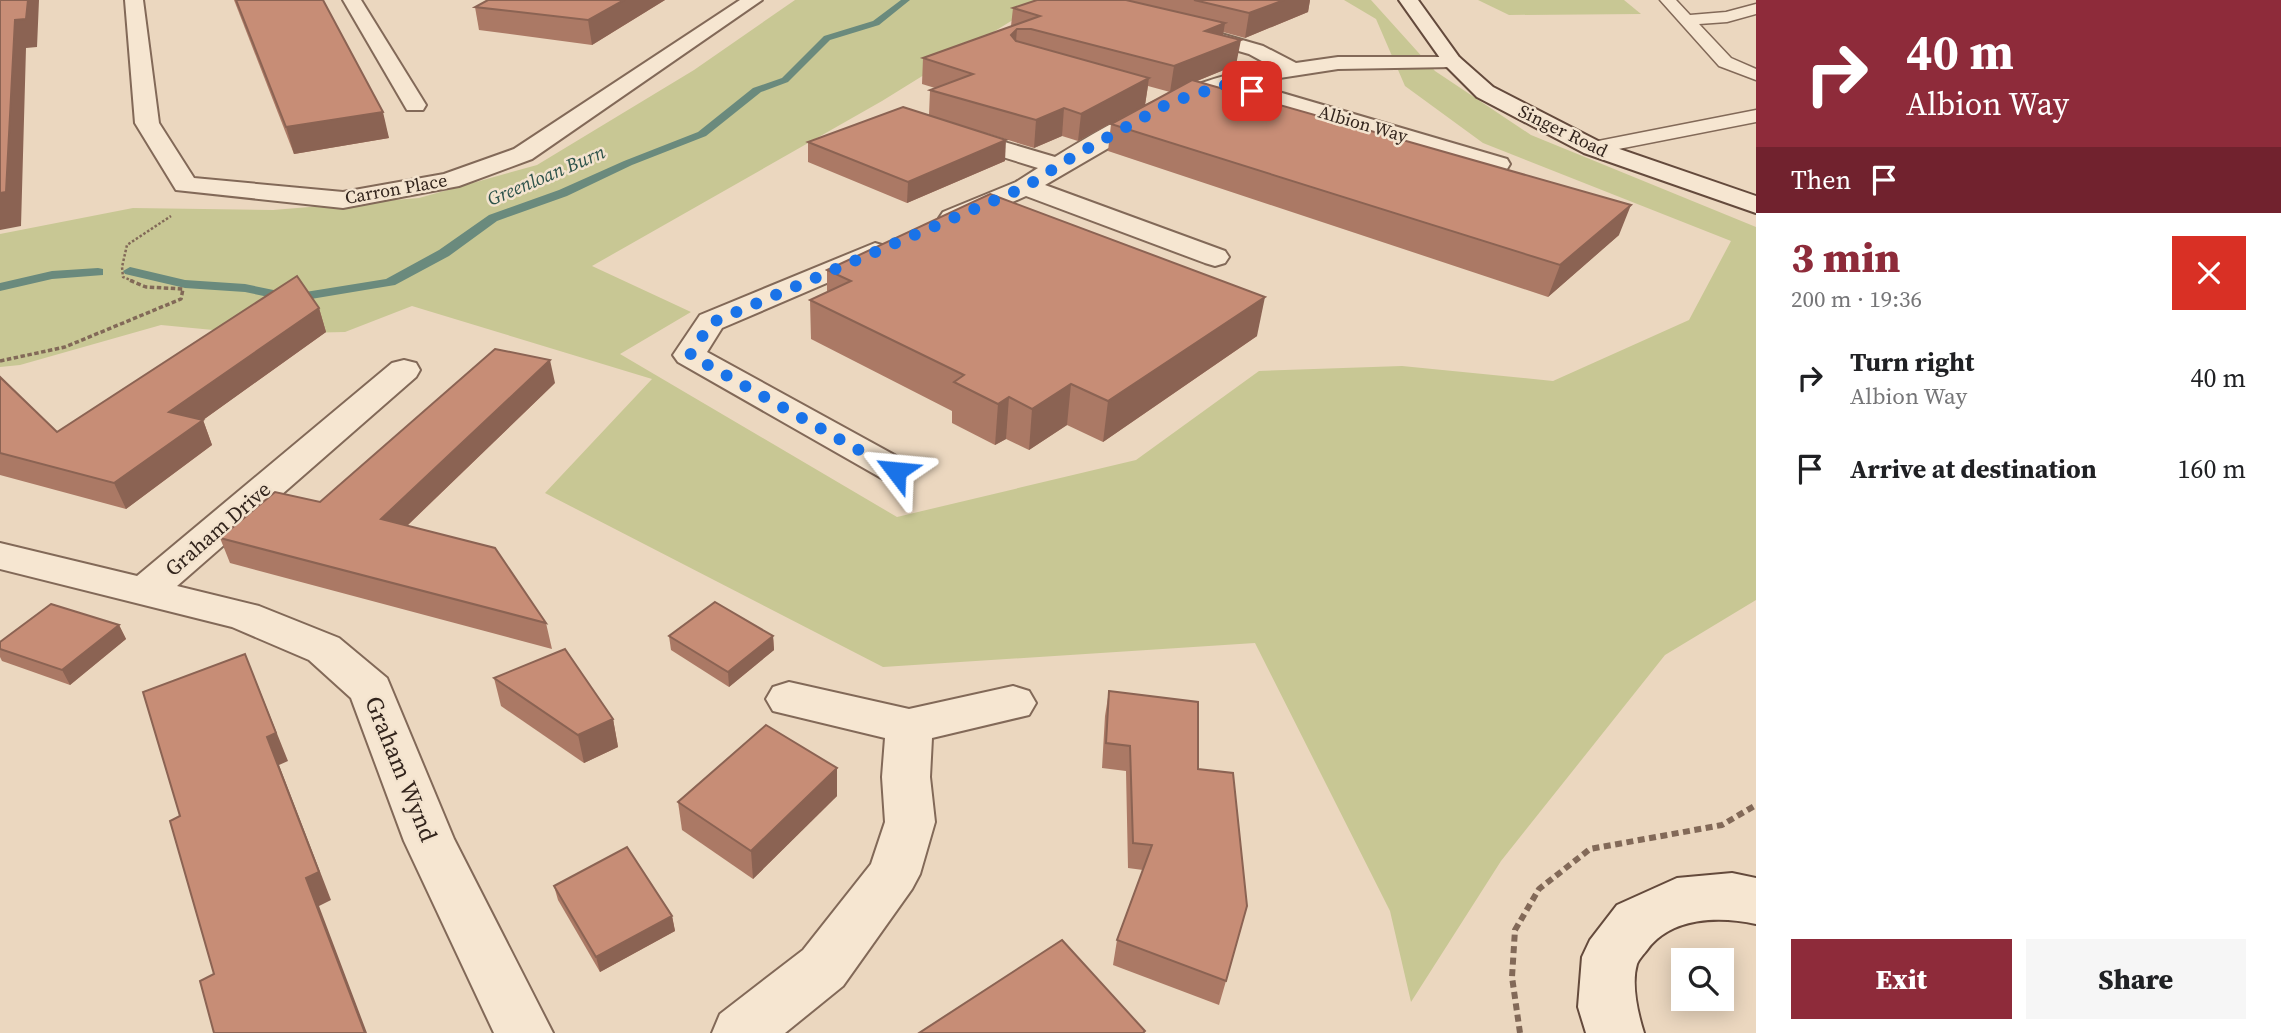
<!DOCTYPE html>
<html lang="en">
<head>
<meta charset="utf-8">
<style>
  :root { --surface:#fff; --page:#f6f6f6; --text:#202124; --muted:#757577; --accent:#8e2b3a }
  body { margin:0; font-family:"Source Serif 4",serif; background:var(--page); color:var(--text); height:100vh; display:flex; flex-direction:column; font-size:26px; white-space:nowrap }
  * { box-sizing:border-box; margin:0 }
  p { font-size:23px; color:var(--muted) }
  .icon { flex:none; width:38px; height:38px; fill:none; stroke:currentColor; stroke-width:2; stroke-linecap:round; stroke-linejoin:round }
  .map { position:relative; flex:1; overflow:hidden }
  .sheet { display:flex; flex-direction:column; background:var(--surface); width:525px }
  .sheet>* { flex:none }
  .top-card { background:#8e2b3a; color:#fff; overflow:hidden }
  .buttons { position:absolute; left:1671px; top:948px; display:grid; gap:14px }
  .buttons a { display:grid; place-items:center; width:63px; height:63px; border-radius:0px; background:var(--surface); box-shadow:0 4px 18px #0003; font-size:35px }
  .pin { position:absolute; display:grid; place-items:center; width:60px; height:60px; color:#fff; margin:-30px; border-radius:14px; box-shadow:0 4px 10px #0006 }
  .me { position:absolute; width:77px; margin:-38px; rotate:299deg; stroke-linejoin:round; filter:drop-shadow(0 0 5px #0008) }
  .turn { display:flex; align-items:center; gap:24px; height:147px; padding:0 35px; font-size:32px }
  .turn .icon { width:91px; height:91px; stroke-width:2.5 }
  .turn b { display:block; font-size:49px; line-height:60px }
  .then { display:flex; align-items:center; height:66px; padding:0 35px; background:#0003; gap:14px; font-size:26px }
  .round { display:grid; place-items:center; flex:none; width:74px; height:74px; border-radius:0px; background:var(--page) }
  .head { display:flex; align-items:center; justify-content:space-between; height:119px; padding:0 35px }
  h1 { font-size:42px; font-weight:800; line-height:52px; color:var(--accent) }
  .action { display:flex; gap:14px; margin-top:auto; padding:14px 35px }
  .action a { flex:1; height:80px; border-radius:0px; background:var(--accent); color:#fff; font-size:28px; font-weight:800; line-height:80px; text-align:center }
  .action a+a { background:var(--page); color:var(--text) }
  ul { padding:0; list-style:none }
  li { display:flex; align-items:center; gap:21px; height:91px; padding:0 35px }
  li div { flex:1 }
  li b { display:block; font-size:26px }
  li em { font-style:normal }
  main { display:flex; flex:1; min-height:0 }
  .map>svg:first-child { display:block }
  .green { fill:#c8c794 }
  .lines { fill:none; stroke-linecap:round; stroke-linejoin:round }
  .stream { fill:#6a8a7d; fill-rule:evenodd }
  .lane-casing { stroke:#826958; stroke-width:3 }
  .street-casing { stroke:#826958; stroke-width:4 }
  .secondary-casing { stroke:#644a3c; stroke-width:4 }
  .path-far2 { stroke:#826958; stroke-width:2.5; stroke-dasharray:2.5 2; stroke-linecap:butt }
  .path-far1 { stroke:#826958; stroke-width:3.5; stroke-dasharray:4.5 2.5; stroke-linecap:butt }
  .path { stroke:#826958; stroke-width:6; stroke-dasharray:7 4.5; stroke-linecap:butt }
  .lane { fill:#f6e6d1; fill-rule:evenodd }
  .street { fill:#f6e6d1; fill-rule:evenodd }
  .secondary { fill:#f6e6d1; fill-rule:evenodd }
  .wall { fill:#ab7965 }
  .shaded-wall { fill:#8b6353 }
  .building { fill:#c78d76; stroke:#8b6353; stroke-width:2 }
  .route { stroke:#1a73e8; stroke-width:12; stroke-dasharray:0 21.6 }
  .labels { text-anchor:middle; stroke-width:5; stroke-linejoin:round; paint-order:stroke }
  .far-street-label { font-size:18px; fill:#32241c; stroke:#f3e3ce }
  .far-water-label { font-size:19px; font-style:italic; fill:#2c524a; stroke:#f3e3ce }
  .street-label { font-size:21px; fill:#32241c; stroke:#f3e3ce }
  .near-street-label { font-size:24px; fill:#32241c; stroke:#f3e3ce }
</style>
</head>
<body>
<main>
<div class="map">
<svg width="1756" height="1033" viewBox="0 0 1756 1033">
  <rect width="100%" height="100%" fill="#ebd7bf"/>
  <g class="green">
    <polygon points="795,0 1045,0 882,101 592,266 691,312 620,354 897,517 1136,460 1259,371 1402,366 1553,381 1689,320 1731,241 1483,143 1405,86 1376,19 1344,0 1371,0 1435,71 1531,135 1756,227 1756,600 1665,655 1501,861 1411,1002 1390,911 1255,643 883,667 545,493 652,379 412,306 345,332 255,334 161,325 20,365 0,367 0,234 133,208 273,210 419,198 537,165 694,70"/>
    <polygon points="1478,0 1624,0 1641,14 1509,15"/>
  </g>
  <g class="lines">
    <g class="stream">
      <polygon points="901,0 910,0 879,25 830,40 788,82 761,92 706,136 632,165 567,196 497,221 449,256 395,285 293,302 245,292 185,288 125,274 123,271 130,267 185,280 245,284 293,294 386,279 439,250 489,215 559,190 624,161 698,132 753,88 782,78 824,36 873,21"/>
      <polygon points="98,268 103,269 103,275 52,279 0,291 0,283 52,271"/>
    </g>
    <g class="lane-casing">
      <g id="lane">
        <polygon points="1660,0 1676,0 1690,15 1726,12 1756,4 1756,14 1727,22 1699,24 1731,58 1756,69 1756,80 1719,66"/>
        <polygon points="1756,110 1756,122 1593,154 1586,152 1583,148 1586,144 1593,142"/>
      </g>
    </g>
    <g class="street-casing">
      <g id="street">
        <polygon points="125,0 143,0 159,123 194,178 343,192 444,174 514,149 740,0 762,0 532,159 459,186 343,208 176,190 135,123"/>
        <polygon points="343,0 361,0 426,105 423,110 407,110"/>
        <path d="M1190,25L1263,46L1296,63L1338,57H1459L1462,61L1459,65L1452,67L1338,69L1248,83L1507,159L1510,164L1507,169L1498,171L1489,169L1226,90L1179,107L1045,185L1225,251L1229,257L1225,263L1215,266L1205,263L1026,196L963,224L953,226L943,224L939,218L943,212L1016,182L1038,168L948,140L944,135L948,130H964L1055,157C1121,116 1193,77 1271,66L1249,54L1183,35L1180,31L1183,27Z"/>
        <polygon points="875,243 885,246 889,252 885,258 722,328 707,352 909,463 914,471 909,479 896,482 883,479 678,362 673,355 700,315"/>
        <polygon points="404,360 416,363 420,370 416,377 177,586 259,606 339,638 387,678 454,839 553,1033 494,1033 404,841 351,698 309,660 232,627 0,569 0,543 137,576 392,363"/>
        <polygon points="789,682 909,709 1013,686 1029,691 1036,703 1029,715 932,738 930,777 935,822 920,874 912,889 843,986 785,1033 712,1033 720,1014 803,950 871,864 885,822 882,777 885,738 773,711 766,699 773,687"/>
      </g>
    </g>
    <g class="secondary-casing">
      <g id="secondary">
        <polygon points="1399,0 1418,0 1459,57 1493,87 1602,143 1756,196 1756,213 1584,153 1477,97 1445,65"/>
        <path d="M1732,873L1756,878V924C1719,916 1671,917 1647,950C1644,954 1639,959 1637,964C1631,984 1638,1014 1644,1033H1586L1578,1007L1582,957L1590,940L1617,905L1677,878Z"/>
      </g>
    </g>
    <polyline class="path-far2" points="133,281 123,277 122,267 127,245 171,216"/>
    <polyline class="path-far1" points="0,361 65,347 181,299 183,289 146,287 129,280"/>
    <polyline class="path" points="1520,1033 1512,977 1515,930 1539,889 1590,849 1722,825 1756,805"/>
    <use href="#lane" class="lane"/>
    <use href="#street" class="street"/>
    <use href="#secondary" class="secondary"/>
  </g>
  <g class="wall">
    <polygon points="234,0 323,0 389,138 294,154"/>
    <polygon points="488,0 665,0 592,45 479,30 475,7"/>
    <polygon points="1037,0 1310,0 1308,12 1245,38 1223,32 1223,36 1236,65 1197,81 1619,235 1548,297 1108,151 1111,124 1170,92 1148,86 1145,105 1078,141 1062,136 1034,148 986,133 1005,161 907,203 808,162 808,142 929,115 930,90 935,88 922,84 923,58 1011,26 1013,8"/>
    <polygon points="827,270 1257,336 1103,442 1067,425 1029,450 1006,439 995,445 952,423 952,411 811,339 810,300 827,292"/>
    <polygon points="319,308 326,332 203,420 212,445 126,509 0,475 0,377 57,432"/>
    <polygon points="555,383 407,526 546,623 552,649 230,563 220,538 320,502"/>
    <polygon points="119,625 126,639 70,685 2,661 0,657 0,642"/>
    <polygon points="669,636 773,636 774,650 729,687 671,650"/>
    <polygon points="494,678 613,719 618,747 584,763 501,706"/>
    <polygon points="1109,691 1198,769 1226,981 1219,1005 1113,965 1117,940 1143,870 1128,868 1126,771 1102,768 1105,716"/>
    <polygon points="837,768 837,796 753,879 682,830 678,802"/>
    <polygon points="554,886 672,916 675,931 600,972 558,900"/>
  </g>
  <g class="shaded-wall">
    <polygon points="28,0 39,0 37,47 26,48 21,226 0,230 0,193 15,20"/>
    <polygon points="624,0 665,0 592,45 588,20"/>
    <polygon points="1284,0 1310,0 1308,12 1245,38 1249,13"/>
    <polygon points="1225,23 1221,48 1241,40 1236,65 1170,92 1174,66 1205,31"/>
    <polygon points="1017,29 1015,53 1011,35"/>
    <polygon points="1149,78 1145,105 1078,141 1081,114"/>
    <polygon points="1064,108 1062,136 1034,148 1036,120"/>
    <polygon points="383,112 389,138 294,154 286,127"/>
    <polygon points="1006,140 1005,161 907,203 908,182"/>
    <polygon points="1631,205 1619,235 1548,297 1560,265"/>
    <polygon points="1265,297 1257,336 1103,442 1108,401"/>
    <polygon points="319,308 326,332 203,420 212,445 126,509 114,483 169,412"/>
    <polygon points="550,360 555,383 388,544 381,519"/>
    <polygon points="1071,384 1067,425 1029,450 1032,409"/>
    <polygon points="1009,397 1006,439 995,445 998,404"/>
    <polygon points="119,625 126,639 70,685 62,670"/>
    <polygon points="773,636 774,650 729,687 728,672"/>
    <polygon points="256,681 288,761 279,765 331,900 319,906 367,1033 365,1033 306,878 267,737"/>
    <polygon points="613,719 618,747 584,763 578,735"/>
    <polygon points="837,768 837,796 753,879 751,851"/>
    <polygon points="672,916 675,931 600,972 596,957"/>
  </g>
  <g class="building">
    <polygon points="0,0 28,0 26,19 15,20 6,192 0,193"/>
    <polygon points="236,0 323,0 383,112 286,127"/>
    <polygon points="488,0 624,0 588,20 475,7"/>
    <polygon points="1037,0 1126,0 1225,23 1205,31 1241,40 1174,66 1031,29 1017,29 1011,35 1016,41 1149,78 1081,114 1064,108 1036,120 930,90 973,74 923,58 1040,16 1013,8"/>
    <polygon points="1194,0 1284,0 1249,13"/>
    <polygon points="1192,80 1631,205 1560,265 1111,124"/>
    <polygon points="903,107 1006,140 908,182 808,142"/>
    <polygon points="990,194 1265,297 1108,401 1071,384 1032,409 1009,397 998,404 954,382 964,375 810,300 851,281 827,270"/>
    <polygon points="297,276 319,308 169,412 203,420 114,483 0,453 0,377 57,432"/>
    <polygon points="495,349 550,360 381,519 495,548 546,623 220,538 275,492 320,502"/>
    <polygon points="715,602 773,636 728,672 669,636"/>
    <polygon points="51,604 119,625 62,670 0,649 0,642"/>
    <polygon points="565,649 613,719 578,735 494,678"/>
    <polygon points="245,654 276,733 267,737 319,872 306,878 365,1033 214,1033 200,981 214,974 170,821 180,816 143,692"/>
    <polygon points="1109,691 1198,702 1198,769 1233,773 1247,906 1226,981 1117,940 1152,845 1133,843 1130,746 1106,743"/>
    <polygon points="766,725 837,768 751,851 678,802"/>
    <polygon points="627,847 672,916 596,957 554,886"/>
    <polygon points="1062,940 1145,1031 1143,1033 919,1033"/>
  </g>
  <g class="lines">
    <polyline class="route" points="896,471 690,355 711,323 1025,187 1074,156 1171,102 1228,84 1252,91"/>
  </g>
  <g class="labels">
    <g class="far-street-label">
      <text transform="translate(1363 124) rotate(16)" y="6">Albion Way</text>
      <text transform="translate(1563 131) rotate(26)" y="6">Singer Road</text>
      <text transform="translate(396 189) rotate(-10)" y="6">Carron Place</text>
    </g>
    <g class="far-water-label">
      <text transform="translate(546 175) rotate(-23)" y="7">Greenloan Burn</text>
    </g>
    <g class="street-label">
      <text transform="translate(218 529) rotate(-41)" y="7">Graham Drive</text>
    </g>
    <g class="near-street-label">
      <text transform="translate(401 769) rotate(68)" y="8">Graham Wynd</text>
    </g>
  </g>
</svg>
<div class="buttons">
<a><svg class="icon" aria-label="search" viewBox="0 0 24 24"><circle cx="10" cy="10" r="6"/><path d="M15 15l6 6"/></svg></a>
</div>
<div class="pin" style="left:1252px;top:91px;background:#d93025"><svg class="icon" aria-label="arrive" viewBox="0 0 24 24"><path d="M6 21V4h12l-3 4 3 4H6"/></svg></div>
<svg class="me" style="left:896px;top:471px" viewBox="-20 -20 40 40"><path d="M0-17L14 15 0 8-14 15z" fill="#1a73e8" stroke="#fff" stroke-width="4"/></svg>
</div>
<section class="sheet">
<div class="top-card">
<div class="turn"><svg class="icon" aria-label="right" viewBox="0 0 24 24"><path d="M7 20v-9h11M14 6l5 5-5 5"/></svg><div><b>40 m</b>Albion Way</div></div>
<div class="then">Then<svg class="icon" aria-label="arrive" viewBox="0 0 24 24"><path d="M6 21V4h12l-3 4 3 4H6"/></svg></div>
</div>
<div class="head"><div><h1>3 min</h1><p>200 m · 19:36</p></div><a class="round" style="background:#d93025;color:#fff"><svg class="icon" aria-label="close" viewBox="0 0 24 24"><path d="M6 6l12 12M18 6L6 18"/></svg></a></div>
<ul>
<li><svg class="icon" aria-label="right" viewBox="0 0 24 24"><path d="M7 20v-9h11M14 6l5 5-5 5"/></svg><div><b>Turn right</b><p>Albion Way</p></div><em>40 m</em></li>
<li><svg class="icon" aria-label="arrive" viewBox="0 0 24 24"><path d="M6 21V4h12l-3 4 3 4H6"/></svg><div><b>Arrive at destination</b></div><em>160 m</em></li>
</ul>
<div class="action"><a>Exit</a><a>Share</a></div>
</section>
</main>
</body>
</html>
